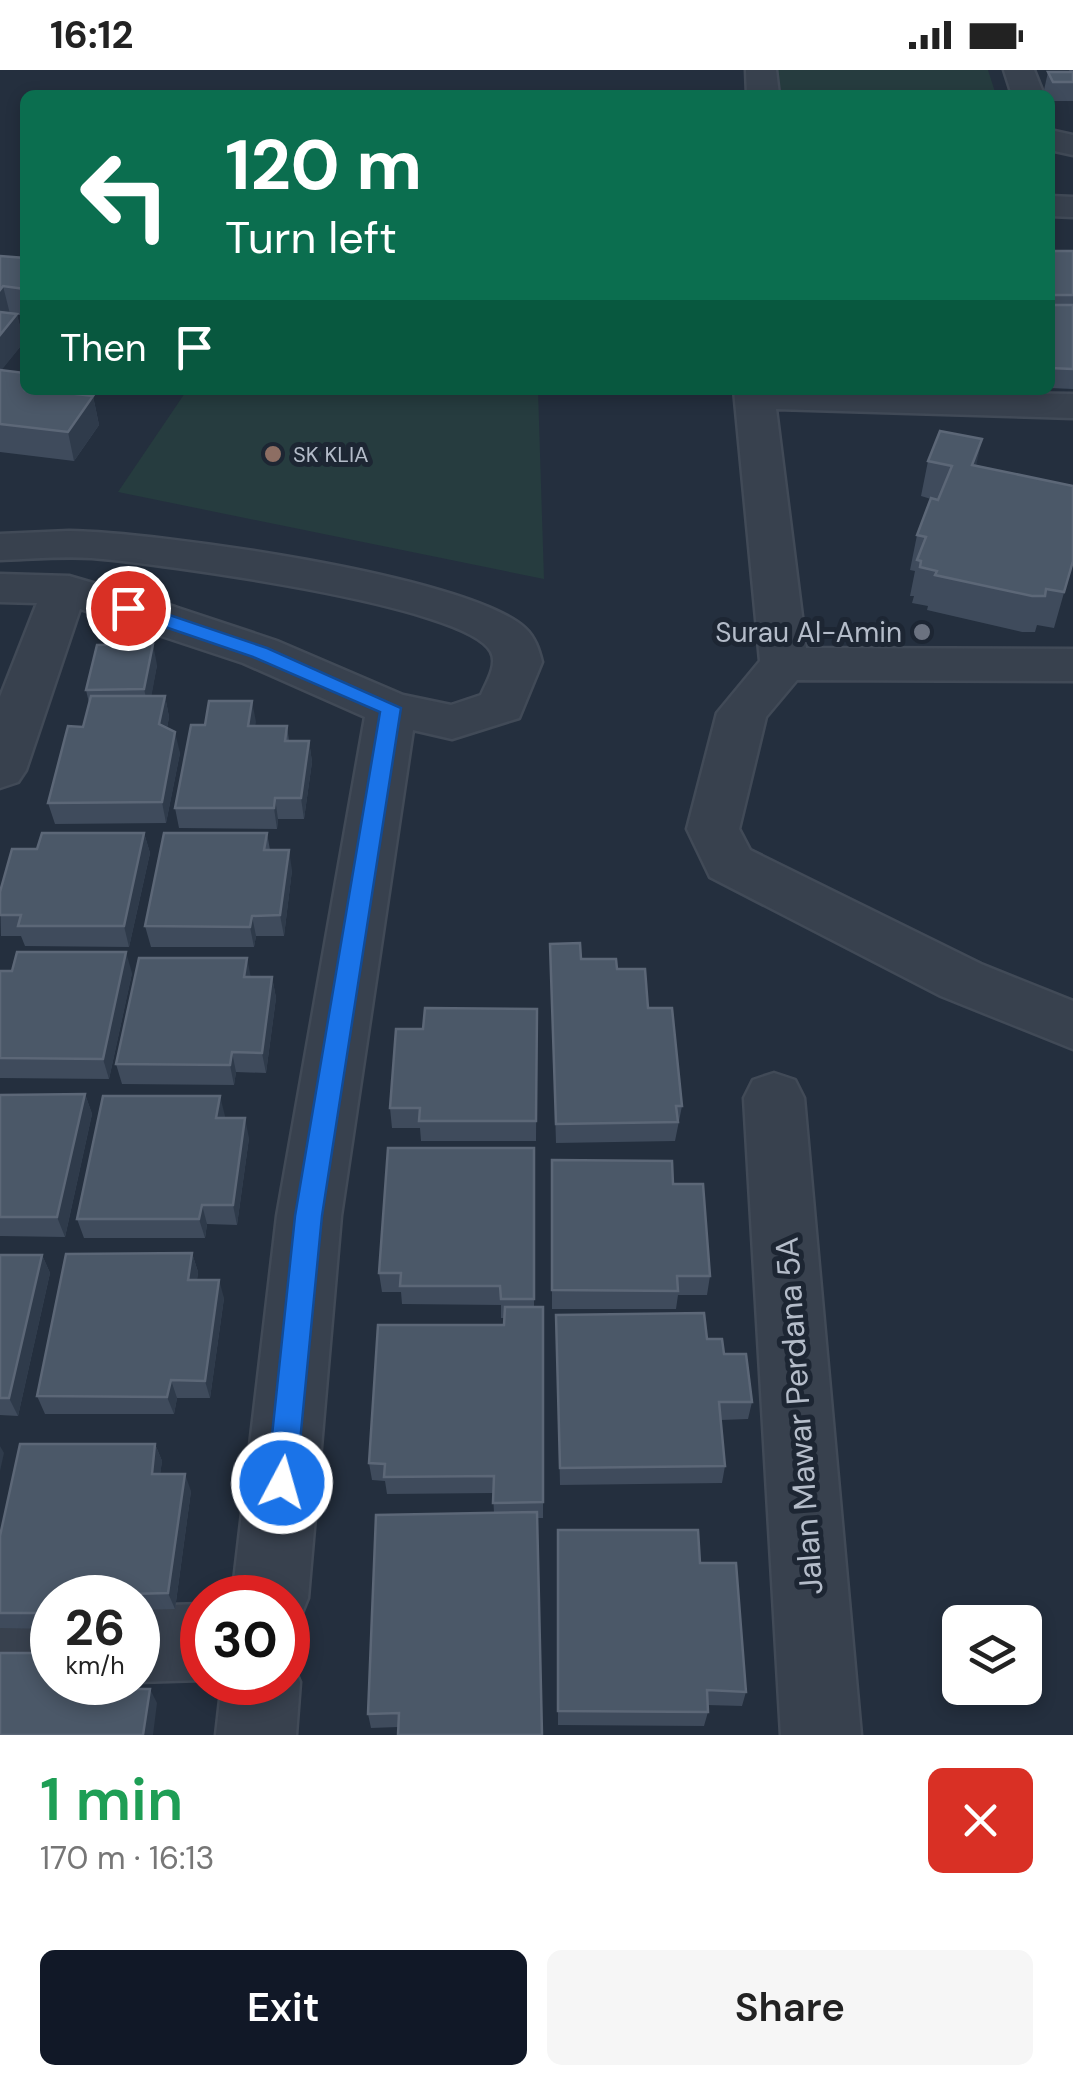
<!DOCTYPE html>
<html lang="en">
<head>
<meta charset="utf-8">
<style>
  :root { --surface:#fff; --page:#f6f6f6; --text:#222; --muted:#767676; --accent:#111827 }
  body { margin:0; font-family:"DM Sans",sans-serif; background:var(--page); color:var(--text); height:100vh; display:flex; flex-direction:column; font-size:38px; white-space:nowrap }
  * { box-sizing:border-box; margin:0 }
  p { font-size:32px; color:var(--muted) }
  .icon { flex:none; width:55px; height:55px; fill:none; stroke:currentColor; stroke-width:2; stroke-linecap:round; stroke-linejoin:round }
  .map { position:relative; height:1665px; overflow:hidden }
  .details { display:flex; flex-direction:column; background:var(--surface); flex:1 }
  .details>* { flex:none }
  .guide { position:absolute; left:20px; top:20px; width:1035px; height:305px; border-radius:15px; box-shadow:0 5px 15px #0003; background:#0b6e4f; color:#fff; overflow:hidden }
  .fabs { position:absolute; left:942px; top:1535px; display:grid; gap:20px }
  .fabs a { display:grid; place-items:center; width:100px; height:100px; border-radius:15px; background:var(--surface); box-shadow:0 5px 15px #0003; font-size:50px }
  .speed { position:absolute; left:30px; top:1505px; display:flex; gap:20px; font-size:50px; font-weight:700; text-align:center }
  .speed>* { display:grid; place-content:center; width:130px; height:130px; border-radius:50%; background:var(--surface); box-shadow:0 5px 15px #0003; line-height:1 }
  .speed small { font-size:25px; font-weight:400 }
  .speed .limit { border:15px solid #d22; background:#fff; color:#111 }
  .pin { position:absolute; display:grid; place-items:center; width:85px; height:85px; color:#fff; margin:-42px; border:5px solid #fff; border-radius:50%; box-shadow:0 2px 10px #0007 }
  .me { position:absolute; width:110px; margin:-55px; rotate:6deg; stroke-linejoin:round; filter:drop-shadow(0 0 8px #0008) }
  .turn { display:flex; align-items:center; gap:35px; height:210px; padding:0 40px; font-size:45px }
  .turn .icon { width:130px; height:130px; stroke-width:2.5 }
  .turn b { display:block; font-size:70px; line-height:85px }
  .then { display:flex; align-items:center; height:95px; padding:0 40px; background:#0003; gap:20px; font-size:38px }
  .round { display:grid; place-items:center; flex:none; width:105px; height:105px; border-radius:15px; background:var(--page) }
  .summary { display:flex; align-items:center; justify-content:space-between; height:170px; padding:0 40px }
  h1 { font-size:60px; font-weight:600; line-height:75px; color:#1e9e55 }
  .cta { display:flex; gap:20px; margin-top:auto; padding:20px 40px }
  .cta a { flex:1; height:115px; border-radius:15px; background:var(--accent); color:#fff; font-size:40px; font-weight:600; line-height:115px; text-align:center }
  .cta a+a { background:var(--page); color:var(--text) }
  .status { display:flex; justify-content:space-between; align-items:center; height:70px; padding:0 50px; background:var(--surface); direction:ltr }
  .status svg { height:28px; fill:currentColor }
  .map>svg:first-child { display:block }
  .green { fill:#263c3f }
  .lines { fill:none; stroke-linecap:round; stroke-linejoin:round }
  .minor-casing { stroke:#414a57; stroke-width:5 }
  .minor { fill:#38414e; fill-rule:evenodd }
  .wall { fill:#3f4b5c }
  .shaded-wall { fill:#2f3b4b }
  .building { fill:#4b5868; stroke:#5c6777; stroke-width:2.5 }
  .route { fill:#1a73e8; stroke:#114b97; stroke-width:2.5 }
  .education-dot { fill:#8d6e63; stroke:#1d2633; stroke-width:4 }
  .worship-dot { fill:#6b7280; stroke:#1d2633; stroke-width:4 }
  .labels { text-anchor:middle; stroke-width:10; stroke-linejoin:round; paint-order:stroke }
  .far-poi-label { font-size:22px; fill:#b4bcc9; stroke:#1d2633; text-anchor:start }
  .poi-label { font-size:28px; fill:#b4bcc9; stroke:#1d2633; text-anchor:end }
  .near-street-label { font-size:32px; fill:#b4bcc9; stroke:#1d2633 }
</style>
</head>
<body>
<div class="status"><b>16:12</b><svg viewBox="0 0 49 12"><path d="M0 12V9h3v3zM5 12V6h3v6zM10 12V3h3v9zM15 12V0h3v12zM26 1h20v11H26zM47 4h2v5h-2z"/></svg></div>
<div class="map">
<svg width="1073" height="1665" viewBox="0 0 1073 1665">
  <rect width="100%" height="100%" fill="#242f3e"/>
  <g class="green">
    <polygon points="777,0 988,0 996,25 779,25"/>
    <polygon points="187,320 538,320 544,509 118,422"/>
  </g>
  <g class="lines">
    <g class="minor-casing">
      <g id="minor">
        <polygon points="746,0 776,0 779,25 747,25"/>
        <polygon points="1004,0 1034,0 1044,25 1012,25"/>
        <polygon points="1050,60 1073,65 1073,85 1050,80"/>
        <polygon points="1050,126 1073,127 1073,147 1050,146"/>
        <polygon points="734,320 1073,324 1073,348 776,339 806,578 1073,579 1073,611 797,610 766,647 739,759 750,780 981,894 1073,931 1073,979 941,926 710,807 687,759 717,643 760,591"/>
        <path d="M69,461C154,462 467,505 525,558C535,567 539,580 542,592L519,648L452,669L413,660L341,1146L308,1528L297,1555L288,1558V1528H232L277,1146L365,647L243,593L80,539L26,700L18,712L0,718V627L37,533L0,532V504L69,506L175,537L277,571L403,625L451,635L481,625C486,613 498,595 491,582C468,534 153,493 92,488C62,486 31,489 0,490V464Z"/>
        <polygon points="774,1003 795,1010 804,1028 861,1665 781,1665 744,1028 753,1010"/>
        <polygon points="202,1534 202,1610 138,1612 138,1536"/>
        <polygon points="52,1537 54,1612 0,1614 0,1538"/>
        <polygon points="288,1585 300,1612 296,1665 216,1665 222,1612 288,1612"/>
      </g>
    </g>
    <use href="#minor" class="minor"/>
  </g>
  <g class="wall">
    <polygon points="1069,0 1073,0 1073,31 1050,31 1050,25 1047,25 1044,20 1048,2 1070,2"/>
    <polygon points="1050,181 1073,181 1073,319 1050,318"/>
    <polygon points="0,186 25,188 25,245 17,245 24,272 1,300 25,320 93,326 99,355 74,391 0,382"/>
    <polygon points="928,391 976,396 1073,491 1054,558 1037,555 1035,562 1022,562 927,540 928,536 912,533 914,526 910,526 915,501 910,500 917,465 931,429 921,426"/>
    <polygon points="157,595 151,626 165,626 169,647 167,658 180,683 166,753 55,754 48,733 83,657 89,633 86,620"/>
    <polygon points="252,631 255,656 287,656 289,671 309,671 312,692 304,749 278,749 277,759 179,758 175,738 205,655"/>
    <polygon points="144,763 150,783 129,877 25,876 21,866 1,866 0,822"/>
    <polygon points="267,763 270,780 292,800 284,866 256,866 254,877 151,877 145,856"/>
    <polygon points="550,874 581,889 617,899 648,938 682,1036 675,1071 556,1073"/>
    <polygon points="0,901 132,903 109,1009 0,1008"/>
    <polygon points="272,907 276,928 266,1003 236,1002 234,1015 122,1014 116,994"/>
    <polygon points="537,939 536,1071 421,1071 420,1058 392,1058 390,1038 423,959"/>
    <polygon points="85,1024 92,1044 65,1167 0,1166 0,1025"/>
    <polygon points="225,1046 224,1048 249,1068 237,1155 207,1154 205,1168 84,1168 77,1149"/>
    <polygon points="534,1078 534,1237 543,1237 543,1448 538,1448 398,1657 371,1658 368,1644 494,1443 493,1423 387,1424 385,1411 372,1410 369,1393 504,1255 505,1248 501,1248 501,1235 402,1234 401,1222 382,1222 379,1203"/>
    <polygon points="552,1090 673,1114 710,1206 707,1225 678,1225 676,1239 552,1239"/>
    <polygon points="192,1183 198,1202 197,1210 224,1228 210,1328 177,1328 174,1344 45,1344 37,1326"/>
    <polygon points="0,1185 42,1185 50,1203 18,1346 0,1345"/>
    <polygon points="556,1245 707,1269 724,1284 752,1332 748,1349 721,1350 725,1396 722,1413 560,1415"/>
    <polygon points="155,1374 162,1391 160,1404 191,1421 175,1539 138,1540 138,1528 52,1528 52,1559 0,1558 0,1466"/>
    <polygon points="558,1460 700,1493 746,1622 742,1636 707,1635 708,1642 704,1656 558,1655"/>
  </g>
  <g class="shaded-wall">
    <polygon points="3,216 10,244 0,257 0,220"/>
    <polygon points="17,244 24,272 0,302 0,265"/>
    <polygon points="93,326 99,355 74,391 68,362"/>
    <polygon points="982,369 974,405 972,395"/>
    <polygon points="153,574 157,595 149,640 144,619"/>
    <polygon points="165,626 169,647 164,675 159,654"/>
    <polygon points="252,631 256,652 251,677 248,656"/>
    <polygon points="175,662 180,683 166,753 162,732"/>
    <polygon points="309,671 312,692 304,749 301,728"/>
    <polygon points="275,728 278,749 277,759 274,738"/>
    <polygon points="144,763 150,783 129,877 124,856"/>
    <polygon points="289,780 292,800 284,866 280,845"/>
    <polygon points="252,846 256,866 254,877 250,857"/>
    <polygon points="126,882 132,903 109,1009 103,989"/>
    <polygon points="247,888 251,908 244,907"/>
    <polygon points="272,907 276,928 266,1003 262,983"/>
    <polygon points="232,982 236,1002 234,1015 230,995"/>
    <polygon points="85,1024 92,1044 65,1167 57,1147"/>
    <polygon points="220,1026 225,1046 221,1068 216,1048"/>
    <polygon points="245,1048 249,1068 237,1155 233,1135"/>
    <polygon points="202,1135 207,1154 205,1168 199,1149"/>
    <polygon points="192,1183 198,1202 194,1228 188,1210"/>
    <polygon points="42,1185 50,1203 18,1346 9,1328"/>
    <polygon points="219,1210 224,1228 210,1328 205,1311"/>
    <polygon points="171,1310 177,1328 174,1344 167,1327"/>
    <polygon points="155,1374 162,1391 158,1421 152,1404"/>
    <polygon points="0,1376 4,1383 0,1401"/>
    <polygon points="185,1404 191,1421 175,1539 168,1523"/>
    <polygon points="115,1612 125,1612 122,1633 114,1619"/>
    <polygon points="150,1619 157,1633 153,1665 143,1665"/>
  </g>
  <g class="building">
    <polygon points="1048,2 1073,2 1073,12 1053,12"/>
    <rect x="1050" y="181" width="23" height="44"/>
    <polygon points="0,186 25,188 25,219 3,216 0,220"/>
    <polygon points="1050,235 1073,235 1073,299 1050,298"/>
    <polygon points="0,242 17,244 0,265"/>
    <polygon points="0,300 25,303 25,320 42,320 93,326 68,362 0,354"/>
    <polygon points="940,361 982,369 972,395 1073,416 1073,491 1064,522 1046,519 1045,526 1032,526 935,505 937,501 920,497 921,491 917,490 926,467 917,465 931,428 938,430 952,396 928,391"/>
    <polygon points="153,574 144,619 86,620 97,575"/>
    <polygon points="91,626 165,626 159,654 175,662 162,732 48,733 68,656 83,657"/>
    <polygon points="209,631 252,631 248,656 287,656 285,671 309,671 301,728 275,728 274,738 175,738 191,655 205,655"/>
    <polygon points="42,763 144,763 124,856 18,856 21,845 0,845 0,822 12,779 37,779"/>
    <polygon points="164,763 267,763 264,780 289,780 280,845 252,846 250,857 145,856"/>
    <polygon points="580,873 581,889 616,889 617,899 645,899 648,938 672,938 682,1036 676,1036 678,1052 556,1054 550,874"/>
    <polygon points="17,882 126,882 103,989 0,988 0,901 12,901"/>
    <polygon points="139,888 247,888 244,907 272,907 262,983 232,982 230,995 116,994"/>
    <polygon points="425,938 537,939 536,1051 419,1051 420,1038 390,1038 396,959 423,959"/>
    <polygon points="85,1024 57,1147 0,1147 0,1025"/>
    <polygon points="103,1026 220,1026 216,1048 245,1048 233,1135 202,1135 199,1149 77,1149"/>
    <polygon points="388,1078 534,1078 534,1229 501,1229 500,1216 400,1216 401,1203 379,1203"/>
    <polygon points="552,1090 672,1091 673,1114 703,1114 710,1206 677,1206 678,1221 552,1220"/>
    <polygon points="192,1183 188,1210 219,1210 205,1311 171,1310 167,1327 37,1326 66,1184"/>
    <polygon points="0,1185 42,1185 9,1328 0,1328"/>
    <polygon points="505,1237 543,1237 543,1432 493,1433 494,1406 384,1407 385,1394 369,1393 378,1255 504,1255"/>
    <polygon points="704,1243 707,1269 722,1269 724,1284 746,1284 752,1332 719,1332 725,1396 560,1398 556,1245"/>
    <polygon points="20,1374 155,1374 152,1404 185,1404 168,1523 130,1524 130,1528 52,1528 52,1543 0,1543 0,1466"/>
    <polygon points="537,1442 542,1665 398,1665 399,1643 368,1644 376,1445"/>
    <polygon points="558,1460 698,1460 700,1493 736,1493 746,1622 707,1620 708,1642 558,1641"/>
    <polygon points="0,1583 52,1583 52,1612 115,1612 114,1619 150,1619 143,1665 0,1665"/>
  </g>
  <polygon class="route" points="128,531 267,578 401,638 322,1146 296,1413 292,1423 282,1427 271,1423 267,1413 295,1146 380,642 253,587 121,542 121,533"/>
  <circle class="education-dot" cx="273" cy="384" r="10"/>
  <circle class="worship-dot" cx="922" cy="562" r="10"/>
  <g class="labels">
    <g class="far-poi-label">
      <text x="293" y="392">SK KLIA</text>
    </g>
    <g class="poi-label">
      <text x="902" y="572">Surau Al-Amin</text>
    </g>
    <g class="near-street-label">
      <text transform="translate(799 1346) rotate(-94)" y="11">Jalan Mawar Perdana 5A</text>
    </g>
  </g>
</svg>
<div class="fabs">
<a><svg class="icon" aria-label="layers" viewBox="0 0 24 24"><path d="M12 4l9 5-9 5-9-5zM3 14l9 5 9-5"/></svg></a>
</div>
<div class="speed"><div>26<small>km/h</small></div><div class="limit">30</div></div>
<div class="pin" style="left:128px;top:538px;background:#d93025"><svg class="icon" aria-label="arrive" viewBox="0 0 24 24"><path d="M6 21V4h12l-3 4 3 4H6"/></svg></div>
<svg class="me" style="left:282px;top:1413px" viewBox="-20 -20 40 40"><circle r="17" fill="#1a73e8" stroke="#fff" stroke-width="3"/><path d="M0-11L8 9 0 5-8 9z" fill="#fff"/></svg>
<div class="guide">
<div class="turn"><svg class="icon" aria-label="left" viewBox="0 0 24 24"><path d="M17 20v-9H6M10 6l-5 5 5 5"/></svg><div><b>120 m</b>Turn left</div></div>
<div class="then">Then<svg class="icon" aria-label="arrive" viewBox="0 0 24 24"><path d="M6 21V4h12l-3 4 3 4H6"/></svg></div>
</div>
</div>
<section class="details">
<div class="summary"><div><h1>1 min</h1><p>170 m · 16:13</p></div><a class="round" style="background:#d93025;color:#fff"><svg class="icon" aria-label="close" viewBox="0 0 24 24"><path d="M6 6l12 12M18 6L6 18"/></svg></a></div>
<div class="cta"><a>Exit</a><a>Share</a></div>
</section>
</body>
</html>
